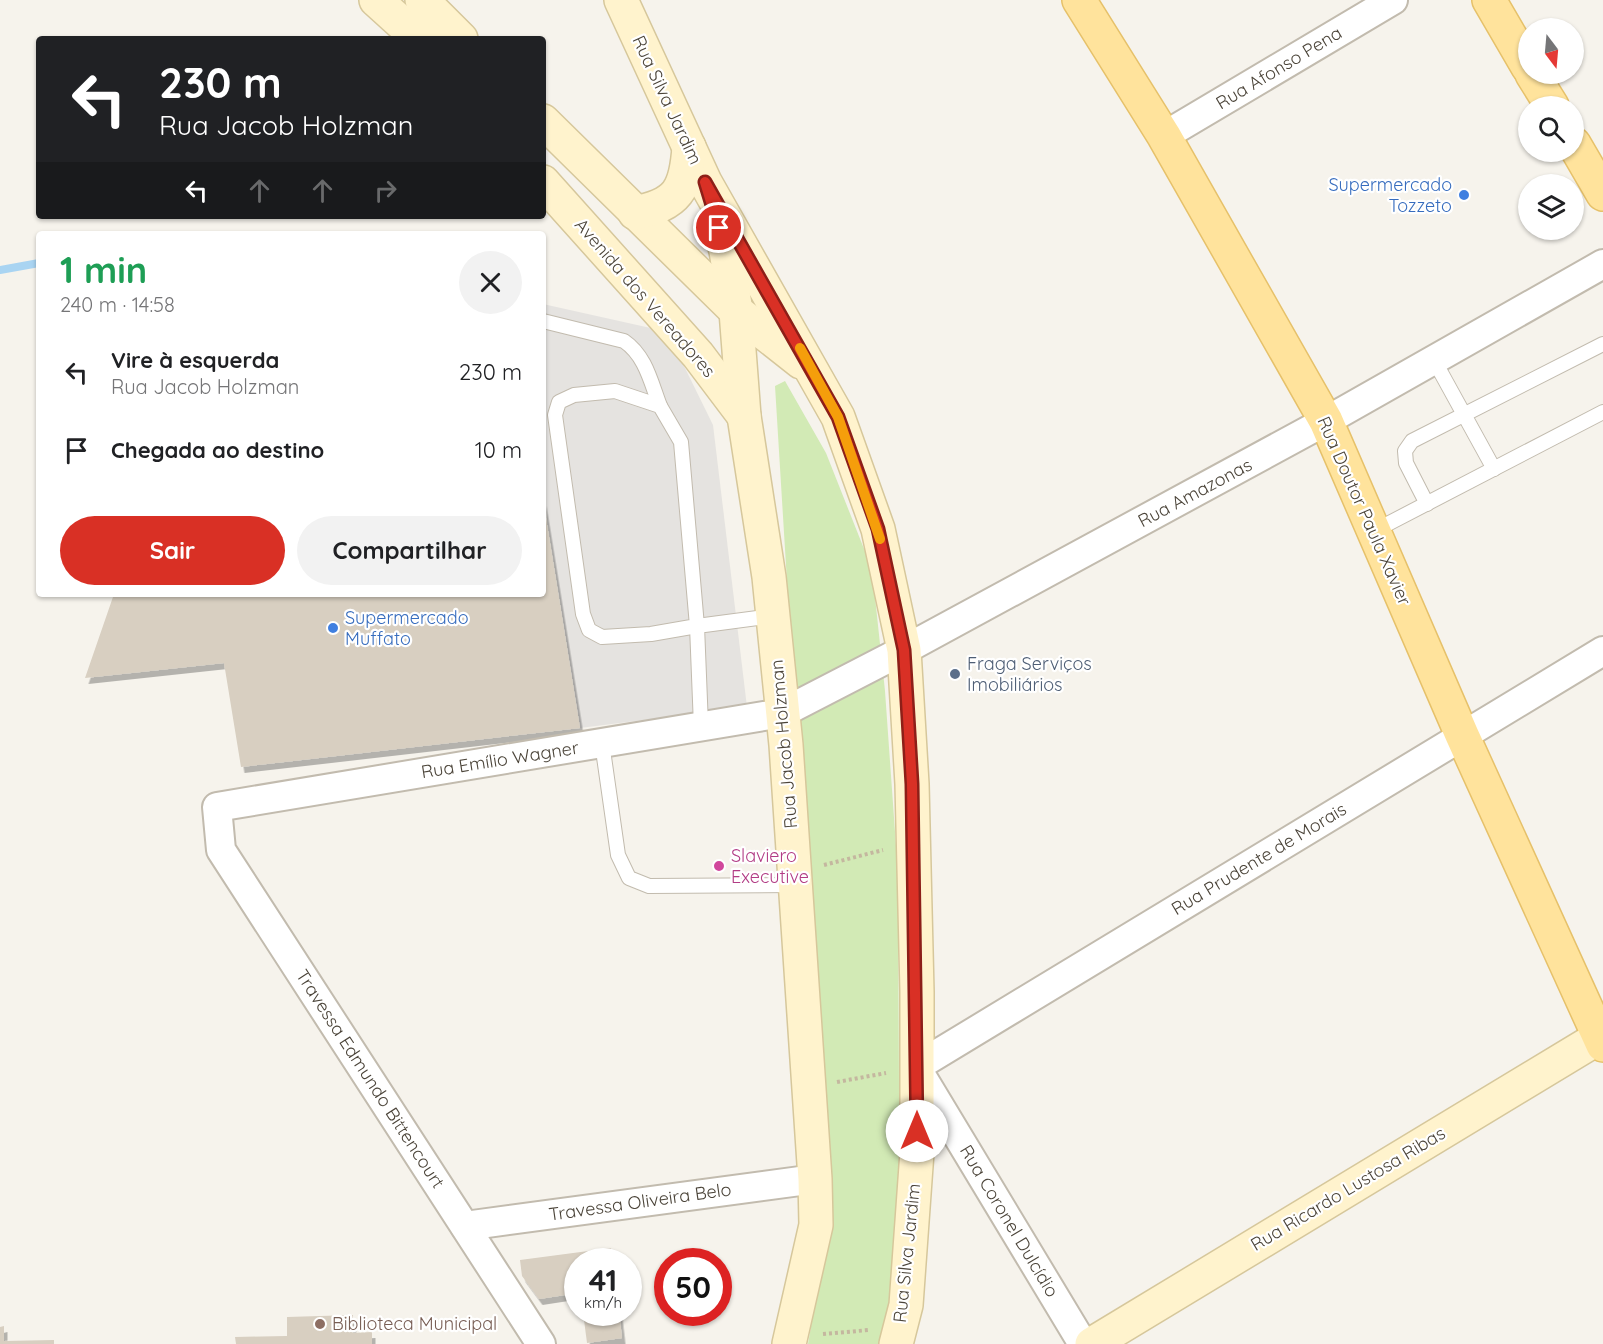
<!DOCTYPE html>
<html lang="pt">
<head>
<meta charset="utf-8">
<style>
  :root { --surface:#fff; --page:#f2f2f2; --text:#202124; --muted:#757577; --accent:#d93025 }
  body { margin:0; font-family:Quicksand,sans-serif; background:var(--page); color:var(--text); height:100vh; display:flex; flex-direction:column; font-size:22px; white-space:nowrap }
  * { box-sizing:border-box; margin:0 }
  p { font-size:20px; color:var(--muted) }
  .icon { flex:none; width:33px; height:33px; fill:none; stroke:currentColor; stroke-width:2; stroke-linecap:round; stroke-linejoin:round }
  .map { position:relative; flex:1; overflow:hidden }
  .details { position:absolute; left:36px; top:231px; width:510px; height:366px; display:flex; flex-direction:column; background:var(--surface); border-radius:6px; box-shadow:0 2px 4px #0004 }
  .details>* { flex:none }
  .top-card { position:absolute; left:36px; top:36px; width:510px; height:183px; border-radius:6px; box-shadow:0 2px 4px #0004; background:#202124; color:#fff; overflow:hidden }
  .needle { width:39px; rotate:164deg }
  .fabs { position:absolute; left:1518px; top:18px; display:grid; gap:12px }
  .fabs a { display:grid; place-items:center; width:66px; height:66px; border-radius:50%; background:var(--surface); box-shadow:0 2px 4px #0004; font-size:30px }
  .speed { position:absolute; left:564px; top:1248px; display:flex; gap:12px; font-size:30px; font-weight:700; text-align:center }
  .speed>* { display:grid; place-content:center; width:78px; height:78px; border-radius:50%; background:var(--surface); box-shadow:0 2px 4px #0004; line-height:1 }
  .speed small { font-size:15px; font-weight:400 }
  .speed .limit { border:9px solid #d22; background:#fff; color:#111 }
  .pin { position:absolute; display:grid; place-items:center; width:51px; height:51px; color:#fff; margin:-26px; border:3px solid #fff; border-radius:50%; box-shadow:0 2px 6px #0007 }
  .me { position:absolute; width:66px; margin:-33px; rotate:0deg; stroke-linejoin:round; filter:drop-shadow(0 0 4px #0008) }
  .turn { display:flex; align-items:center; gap:21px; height:126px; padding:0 24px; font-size:27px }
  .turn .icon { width:78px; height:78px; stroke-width:2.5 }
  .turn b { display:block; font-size:42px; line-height:51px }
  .lanes { display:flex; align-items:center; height:57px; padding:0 24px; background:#0003; justify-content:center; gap:30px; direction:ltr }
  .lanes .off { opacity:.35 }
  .round { display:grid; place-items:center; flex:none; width:63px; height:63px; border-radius:32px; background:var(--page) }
  .headline { display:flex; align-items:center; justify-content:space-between; height:102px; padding:0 24px }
  h1 { font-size:36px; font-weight:800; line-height:45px; color:#1e9e55 }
  .cta { display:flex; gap:12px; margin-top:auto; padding:12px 24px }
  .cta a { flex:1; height:69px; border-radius:36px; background:var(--accent); color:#fff; font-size:24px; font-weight:800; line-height:69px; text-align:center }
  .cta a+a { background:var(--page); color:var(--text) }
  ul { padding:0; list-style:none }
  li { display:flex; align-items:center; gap:18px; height:78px; padding:0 24px }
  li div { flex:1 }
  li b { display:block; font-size:22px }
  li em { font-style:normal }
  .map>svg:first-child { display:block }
  .green { fill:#d2eab5 }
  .parking { fill:#e5e3e0 }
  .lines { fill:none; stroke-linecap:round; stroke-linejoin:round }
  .stream { stroke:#a9d4f2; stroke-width:8 }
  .building { fill:#d8cfc1; filter:url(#shadow) }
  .lane-casing { stroke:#c2bbae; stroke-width:16 }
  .street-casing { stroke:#c2bbae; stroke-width:32 }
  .secondary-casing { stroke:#d6c79b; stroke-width:36 }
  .primary-casing { stroke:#e6c16a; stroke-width:36 }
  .path { stroke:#c4b79f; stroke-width:4; stroke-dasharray:3 3; stroke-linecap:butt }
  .lane { stroke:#fff; stroke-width:14 }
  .street { stroke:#fff; stroke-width:28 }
  .secondary { stroke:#fff3cd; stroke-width:33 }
  .primary { stroke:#ffe39c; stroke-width:33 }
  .route-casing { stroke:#8d1f18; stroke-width:15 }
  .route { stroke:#d93025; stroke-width:10 }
  .slow { stroke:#f59e0b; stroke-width:10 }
  .shop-dot { fill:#3f7fe0; stroke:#fff; stroke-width:2 }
  .service-dot { fill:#5c6f8a; stroke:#fff; stroke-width:2 }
  .hotel-dot { fill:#d1479c; stroke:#fff; stroke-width:2 }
  .education-dot { fill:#8d6e63; stroke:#fff; stroke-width:2 }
  .labels { text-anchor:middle; stroke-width:4.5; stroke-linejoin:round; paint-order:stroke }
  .street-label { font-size:18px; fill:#4b4439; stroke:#fff }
  .shop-label { font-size:18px; fill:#366cbe; stroke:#fff; text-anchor:end }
  .service-label { font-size:18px; fill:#4e5e75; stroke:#fff; text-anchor:start }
  .hotel-label { font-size:18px; fill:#b23c85; stroke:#fff; text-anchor:start }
  .education-label { font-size:18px; fill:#785e54; stroke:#fff; text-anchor:start }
</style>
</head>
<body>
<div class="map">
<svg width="1603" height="1344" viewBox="0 0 1603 1344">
  <defs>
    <filter id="shadow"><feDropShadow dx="3.5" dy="6" stdDeviation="0" flood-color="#0004"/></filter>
  </defs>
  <rect width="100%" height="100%" fill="#f6f3ec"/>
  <polygon class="green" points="785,381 826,453 872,569 885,691 898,874 900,1304 888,1344 808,1344 827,1234 775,386"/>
  <polygon class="parking" points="543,304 655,329 682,362 713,425 747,707 580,728 543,492"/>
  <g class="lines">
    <polyline class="stream" points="0,270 39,263"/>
  </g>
  <g class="building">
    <polygon points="543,500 580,728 241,767 224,663 85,678 114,594 543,594"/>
    <polygon points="611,1248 612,1262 578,1262 578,1293 539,1299 522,1276 520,1260"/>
    <polygon points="583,1312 619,1312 622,1338 587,1343"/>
    <polygon points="353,1315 353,1333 372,1332 372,1344 236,1344 235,1337 287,1336 287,1317"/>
    <polygon points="4,1326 4,1341 54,1340 54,1344 0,1344 0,1327"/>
  </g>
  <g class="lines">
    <g class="lane-casing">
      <g id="lane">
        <path d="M543,321L624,341C646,356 651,383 660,406"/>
        <polyline points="1434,360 1494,469"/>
        <polygon points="615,391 660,406 681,442 697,626 651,634 602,637 589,630 583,614 555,415 559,402 574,395"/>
        <polyline points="1427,504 1406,463 1405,451 1412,441 1603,344"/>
        <polyline points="1374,531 1603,412"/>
        <polyline points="701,726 697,626 773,616"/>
        <polyline points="602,743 618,855 629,878 649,886 796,885"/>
      </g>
    </g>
    <g class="street-casing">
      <g id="street">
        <polyline points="1164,136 1393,0"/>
        <polyline points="465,1226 815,1179"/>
        <polyline points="541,1344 221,850 217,807 782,713 904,650 1326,421 1603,264"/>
        <polyline points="1083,1344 916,1067 1603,651"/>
      </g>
    </g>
    <g class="secondary-casing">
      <g id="secondary">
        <polyline points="376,0 419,39"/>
        <polyline points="422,0 461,39"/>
        <polyline points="621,0 705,182 838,417 878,529 904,650 912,784 917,992 917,1152 906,1305 896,1344"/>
        <polyline points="543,121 736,311 801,362"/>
        <polyline points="543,182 698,355 744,416"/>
        <path d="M635,213C678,204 686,190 689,147"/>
        <polyline points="720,229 726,251 736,311 744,416 769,577 786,745 815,1179 816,1225 789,1344"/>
        <polyline points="1092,1344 1603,1035"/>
      </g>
    </g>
    <g class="primary-casing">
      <g id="primary">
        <polyline points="1079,0 1164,136 1326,421 1462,735 1603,1045"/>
        <polyline points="1489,0 1528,67"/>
        <polyline points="1532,74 1552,106"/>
        <polyline points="1574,144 1603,194"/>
      </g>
    </g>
    <g class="path">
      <polyline points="824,865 883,850"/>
      <polyline points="837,1082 886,1073"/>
      <polyline points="823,1334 869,1330"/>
    </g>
    <use href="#lane" class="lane"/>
    <use href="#street" class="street"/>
    <use href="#secondary" class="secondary"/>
    <use href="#primary" class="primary"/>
  </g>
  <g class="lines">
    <g class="route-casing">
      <polyline id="route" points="719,228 705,182 838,417 878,529 904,650 912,784 917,1131"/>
    </g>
    <use href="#route" class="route"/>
    <polyline class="slow" points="800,348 838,417 880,539"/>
  </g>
  <g class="shop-dot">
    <circle cx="1464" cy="195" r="6"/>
    <circle cx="333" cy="628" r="6"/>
  </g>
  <circle class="service-dot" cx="955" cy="674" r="6"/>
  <circle class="hotel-dot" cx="719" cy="866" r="6"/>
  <circle class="education-dot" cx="320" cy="1324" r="6"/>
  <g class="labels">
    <g class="street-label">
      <text transform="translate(1279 68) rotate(-31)" y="6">Rua Afonso Pena</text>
      <text transform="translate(667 100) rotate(65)" y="6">Rua Silva Jardim</text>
      <text transform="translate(645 298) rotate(49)" y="6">Avenida dos Vereadores</text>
      <text transform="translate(1195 493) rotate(-28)" y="6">Rua Amazonas</text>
      <text transform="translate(1364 511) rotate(66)" y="6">Rua Doutor Paula Xavier</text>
      <text transform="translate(784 744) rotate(-95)" y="6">Rua Jacob Holzman</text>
      <text transform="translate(500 760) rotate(-9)" y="6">Rua Emílio Wagner</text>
      <text transform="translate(1259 859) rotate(-31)" y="6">Rua Prudente de Morais</text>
      <text transform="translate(370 1079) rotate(57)" y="6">Travessa Edmundo Bittencourt</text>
      <text transform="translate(1348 1189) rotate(-31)" y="6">Rua Ricardo Lustosa Ribas</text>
      <text transform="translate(640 1202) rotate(-8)" y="6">Travessa Oliveira Belo</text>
      <text transform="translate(1009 1221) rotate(59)" y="6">Rua Coronel Dulcídio</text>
      <text transform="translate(907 1253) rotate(-84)" y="6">Rua Silva Jardim</text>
    </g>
    <g class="shop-label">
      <text x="1452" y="191">Supermercado<tspan x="1452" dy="21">Tozzeto</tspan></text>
      <text x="345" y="624" text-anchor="start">Supermercado<tspan x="345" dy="21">Muffato</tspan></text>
    </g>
    <g class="service-label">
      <text x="967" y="670">Fraga Serviços<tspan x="967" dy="21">Imobiliários</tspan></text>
    </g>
    <g class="hotel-label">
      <text x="731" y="862">Slaviero<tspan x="731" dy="21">Executive</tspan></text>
    </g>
    <g class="education-label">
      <text x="332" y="1330">Biblioteca Municipal</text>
    </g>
  </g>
</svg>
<div class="fabs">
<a><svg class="needle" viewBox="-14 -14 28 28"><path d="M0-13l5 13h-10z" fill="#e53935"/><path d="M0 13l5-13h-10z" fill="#757577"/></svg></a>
<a><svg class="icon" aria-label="search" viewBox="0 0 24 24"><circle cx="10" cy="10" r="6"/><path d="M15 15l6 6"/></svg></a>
<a><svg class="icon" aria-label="layers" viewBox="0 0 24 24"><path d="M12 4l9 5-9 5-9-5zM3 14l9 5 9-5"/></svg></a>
</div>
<div class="speed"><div>41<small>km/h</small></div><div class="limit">50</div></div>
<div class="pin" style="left:719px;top:228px;background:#d93025"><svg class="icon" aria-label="arrive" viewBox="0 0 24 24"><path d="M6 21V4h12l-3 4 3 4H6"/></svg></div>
<svg class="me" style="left:917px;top:1131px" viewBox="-20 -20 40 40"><circle r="19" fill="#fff"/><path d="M0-13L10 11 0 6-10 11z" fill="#d93025"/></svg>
<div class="top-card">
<div class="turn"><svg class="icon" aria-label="left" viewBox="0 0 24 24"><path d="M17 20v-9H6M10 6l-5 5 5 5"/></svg><div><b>230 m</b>Rua Jacob Holzman</div></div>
<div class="lanes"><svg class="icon" aria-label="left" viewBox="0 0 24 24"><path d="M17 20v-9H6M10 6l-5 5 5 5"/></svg><svg class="icon off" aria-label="ahead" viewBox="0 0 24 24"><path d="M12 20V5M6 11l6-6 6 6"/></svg><svg class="icon off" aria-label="ahead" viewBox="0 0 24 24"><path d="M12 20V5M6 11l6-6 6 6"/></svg><svg class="icon off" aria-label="right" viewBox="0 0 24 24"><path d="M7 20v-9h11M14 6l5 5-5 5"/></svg></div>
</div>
<section class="details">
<div class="headline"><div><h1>1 min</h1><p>240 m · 14:58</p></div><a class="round"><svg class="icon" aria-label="close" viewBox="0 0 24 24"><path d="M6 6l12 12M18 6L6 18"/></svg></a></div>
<ul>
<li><svg class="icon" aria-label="left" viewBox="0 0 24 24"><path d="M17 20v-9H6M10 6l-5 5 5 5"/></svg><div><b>Vire à esquerda</b><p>Rua Jacob Holzman</p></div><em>230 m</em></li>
<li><svg class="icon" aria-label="arrive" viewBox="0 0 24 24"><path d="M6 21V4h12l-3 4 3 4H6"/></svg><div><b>Chegada ao destino</b></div><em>10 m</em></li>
</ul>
<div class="cta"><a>Sair</a><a>Compartilhar</a></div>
</section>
</div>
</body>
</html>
